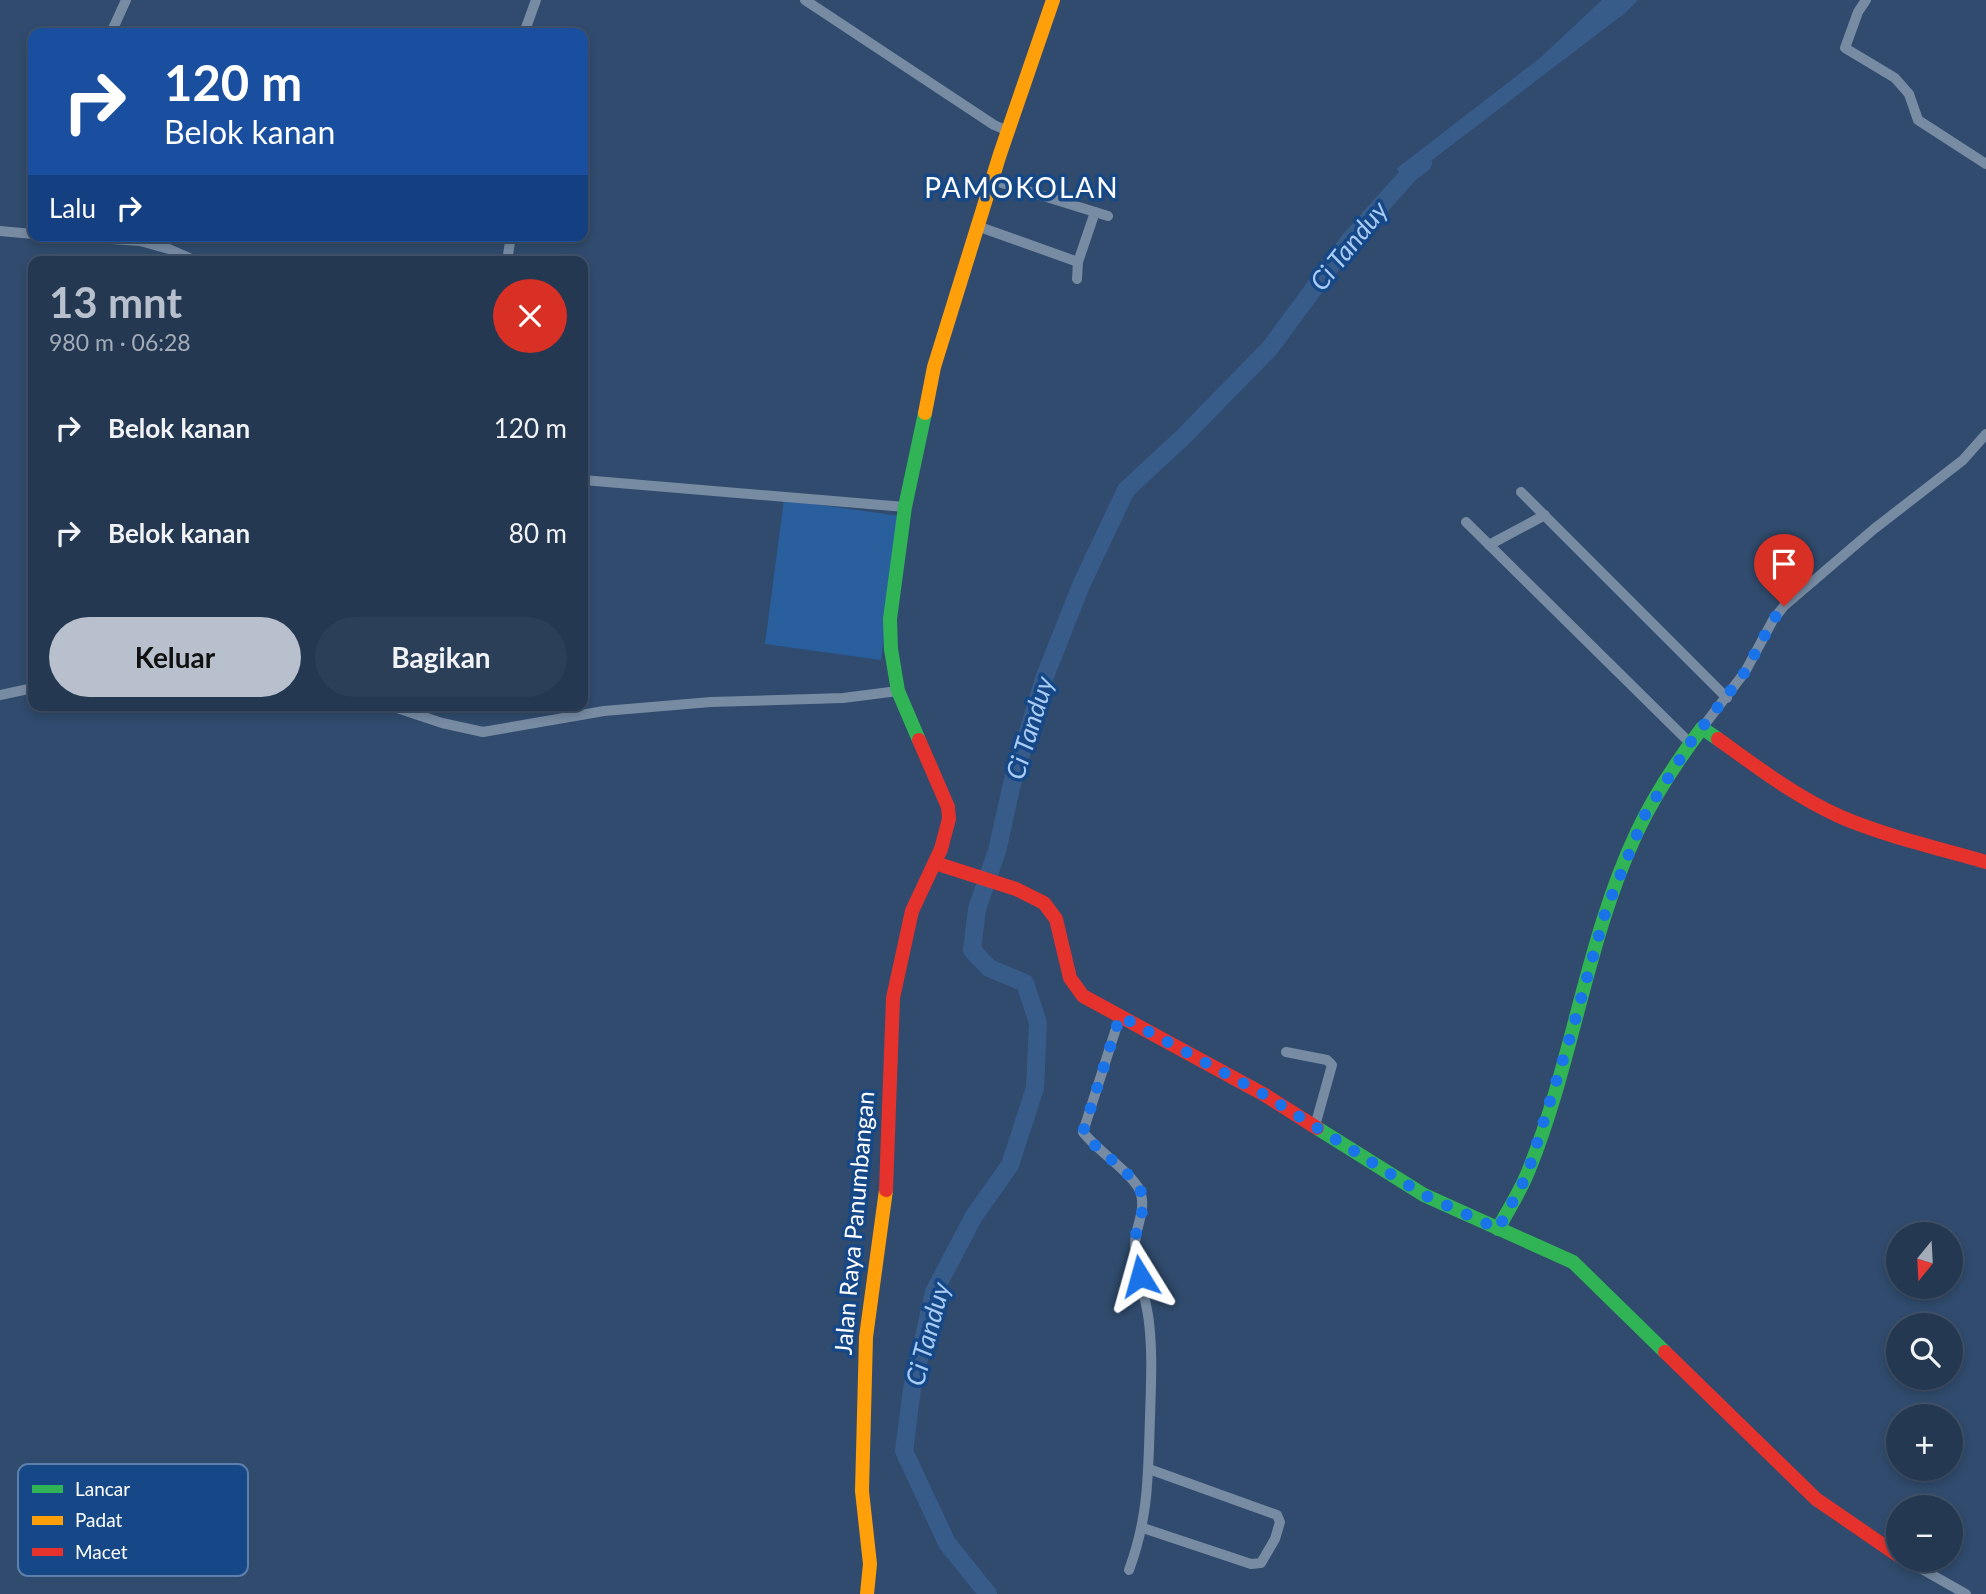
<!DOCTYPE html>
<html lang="id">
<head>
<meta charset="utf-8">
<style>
  :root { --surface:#243852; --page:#2c3f59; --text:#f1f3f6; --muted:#a3acb8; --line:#415269; --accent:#b7c0cc }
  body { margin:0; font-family:Lato,sans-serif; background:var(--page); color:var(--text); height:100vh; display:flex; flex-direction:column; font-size:26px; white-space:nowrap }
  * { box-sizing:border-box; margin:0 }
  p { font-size:23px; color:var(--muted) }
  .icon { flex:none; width:38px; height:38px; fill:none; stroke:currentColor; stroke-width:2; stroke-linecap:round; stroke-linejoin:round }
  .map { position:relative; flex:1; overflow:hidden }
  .drawer { position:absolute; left:28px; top:256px; width:560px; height:455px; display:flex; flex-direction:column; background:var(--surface); border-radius:14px; box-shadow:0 4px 10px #0003,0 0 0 2px var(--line) }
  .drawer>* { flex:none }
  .top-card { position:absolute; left:28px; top:28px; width:560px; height:214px; border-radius:14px; box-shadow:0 4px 10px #0003,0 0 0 2px var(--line); background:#1a4fa0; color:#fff; overflow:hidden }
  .needle { width:46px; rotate:198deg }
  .controls { position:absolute; left:1886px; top:1222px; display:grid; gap:14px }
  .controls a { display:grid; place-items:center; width:77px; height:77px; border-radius:50%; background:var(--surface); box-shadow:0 4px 10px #0003,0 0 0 2px var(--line); font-size:35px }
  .pin { position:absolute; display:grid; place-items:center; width:60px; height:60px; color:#fff; margin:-72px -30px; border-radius:50% 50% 50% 0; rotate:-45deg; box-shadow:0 0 7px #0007 }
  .pin .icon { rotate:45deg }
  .me { position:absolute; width:77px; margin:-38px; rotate:352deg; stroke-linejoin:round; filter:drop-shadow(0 0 5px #0008) }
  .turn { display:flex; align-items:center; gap:24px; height:147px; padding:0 21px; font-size:32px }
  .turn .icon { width:91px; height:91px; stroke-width:2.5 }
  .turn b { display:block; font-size:49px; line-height:60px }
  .then { display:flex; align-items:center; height:66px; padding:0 21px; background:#0003; gap:14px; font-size:26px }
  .round { display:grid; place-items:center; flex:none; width:74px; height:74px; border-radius:37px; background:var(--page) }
  .head { display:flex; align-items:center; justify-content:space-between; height:119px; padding:0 21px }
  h1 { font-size:42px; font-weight:700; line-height:52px; color:var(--accent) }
  .cta { display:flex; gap:14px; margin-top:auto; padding:14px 21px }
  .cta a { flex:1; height:80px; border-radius:42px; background:var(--accent); color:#111; font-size:28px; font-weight:700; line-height:80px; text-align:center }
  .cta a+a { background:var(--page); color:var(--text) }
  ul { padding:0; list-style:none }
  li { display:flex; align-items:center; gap:21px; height:105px; padding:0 21px }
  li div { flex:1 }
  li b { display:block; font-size:26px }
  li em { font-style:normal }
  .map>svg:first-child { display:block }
  .green { fill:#2a5f9e }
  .water { fill:#385c8a }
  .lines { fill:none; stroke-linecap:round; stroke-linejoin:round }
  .river { stroke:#385c8a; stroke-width:18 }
  .street { stroke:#778ba3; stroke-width:10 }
  .fast { stroke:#30b455; stroke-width:14 }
  .slow { stroke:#ff9f0a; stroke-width:14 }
  .jam { stroke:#e5322d; stroke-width:14 }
  .route { stroke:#1a73e8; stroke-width:12; stroke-dasharray:0 21.6 }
  .labels { text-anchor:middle; stroke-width:7; stroke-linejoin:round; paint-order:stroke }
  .street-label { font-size:24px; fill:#fff; stroke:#164887 }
  .water-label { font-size:26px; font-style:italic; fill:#a8ccf5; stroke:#164887 }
  .quarter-label { font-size:28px; letter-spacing:2px; fill:#fff; stroke:#164887 }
  .key { fill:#164887; stroke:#5c7fab; stroke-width:2 }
  .key-label { font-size:19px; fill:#fff }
</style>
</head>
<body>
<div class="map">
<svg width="1986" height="1594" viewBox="0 0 1986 1594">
  <rect width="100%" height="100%" fill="#304b6d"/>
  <polygon class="green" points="784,500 900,516 881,660 765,644"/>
  <polygon class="water" points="1602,0 1638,0 1625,13 1407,179 1396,169 1540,58"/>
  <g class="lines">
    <polyline class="river" points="988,1594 947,1543 904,1451 912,1389 934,1292 974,1216 1010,1165 1035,1088 1038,1023 1025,983 989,968 972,950 977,909 997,851 1012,784 1045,676 1082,583 1126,490 1183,437 1270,348 1349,241 1411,172 1423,163"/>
    <g class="street">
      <polyline points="805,0 994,125 1008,131"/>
      <polyline points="1866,0 1858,12 1845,48 1895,78 1909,94 1918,120 1986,164"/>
      <polyline points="111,33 126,0"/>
      <polyline points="524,33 536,0"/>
      <polyline points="992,180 1108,216"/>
      <polyline points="977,226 1078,262"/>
      <polyline points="0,231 33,234"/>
      <polyline points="67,236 140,241 169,249 196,261"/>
      <polyline points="507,261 511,236"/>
      <polyline points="1077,279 1078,262 1095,212"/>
      <polyline points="583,480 905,507"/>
      <polyline points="1521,492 1727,698"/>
      <polyline points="1466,522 1690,743"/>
      <polyline points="1489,545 1545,515"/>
      <polyline points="0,695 33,688"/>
      <polyline points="388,705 442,723 483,732 604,711 711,702 843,698 898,691"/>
      <polyline points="1702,728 1745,672 1773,620 1784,606 1874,529 1963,460 1986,434"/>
      <path d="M1120,1016L1083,1132C1096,1150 1137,1176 1141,1194C1146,1213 1134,1229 1135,1247C1137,1270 1144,1292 1148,1315C1153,1348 1151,1384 1150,1417C1148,1474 1149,1516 1129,1570"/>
      <polyline points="1286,1052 1327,1060 1332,1065 1315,1126"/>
      <polyline points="1143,1528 1251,1564 1261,1563 1275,1539 1280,1522 1277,1515 1149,1469"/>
      <polyline points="1904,1559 1966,1594"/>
    </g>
    <g class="fast">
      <polyline points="919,740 898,691 891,649 890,619 905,507 925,413"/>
      <polyline points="1317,1128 1424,1195 1573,1262 1665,1352"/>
      <path d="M1498,1229C1508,1210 1520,1192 1528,1172C1573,1062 1586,940 1637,832C1655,794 1677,761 1702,728L1718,739"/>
    </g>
    <g class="slow">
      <polyline points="925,413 934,367 1000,154 1053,0"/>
      <polyline points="867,1594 870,1564 862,1491 866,1337 886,1190"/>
    </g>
    <g class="jam">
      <path d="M1718,739C1757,767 1796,797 1841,817C1888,837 1938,848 1986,862"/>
      <polyline points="935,863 1016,889 1044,903 1056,919 1070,978 1083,996 1265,1095 1317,1128"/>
      <polyline points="886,1190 893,998 912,911 941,849 949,819 948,807 919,740"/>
      <polyline points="1665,1352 1816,1499 1899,1556"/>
    </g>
  </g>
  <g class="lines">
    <path class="route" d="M1140,1276C1138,1266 1134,1254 1135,1243C1135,1226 1149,1207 1140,1190C1127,1167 1099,1154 1083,1132L1120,1016L1265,1095L1424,1195L1498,1229L1527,1175L1572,1031L1606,910L1645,815L1690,743L1745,672L1773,620L1784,606"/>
  </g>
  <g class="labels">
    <g class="street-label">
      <text transform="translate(855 1223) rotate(-85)" y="8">Jalan Raya Panumbangan</text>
    </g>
    <g class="water-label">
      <text transform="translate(1349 246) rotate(-51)" y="9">Ci Tanduy</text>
      <text transform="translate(1030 728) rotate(-73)" y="9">Ci Tanduy</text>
      <text transform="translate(928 1334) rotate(-75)" y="9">Ci Tanduy</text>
    </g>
    <g class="quarter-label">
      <text x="1022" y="198">PAMOKOLAN</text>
    </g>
  </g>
  <rect x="18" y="1464" width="230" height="112" rx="10" class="key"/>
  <rect x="32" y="1485" width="31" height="8" fill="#30b455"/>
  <rect x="32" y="1516" width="31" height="9" fill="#ff9f0a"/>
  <rect x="32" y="1548" width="31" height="8" fill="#e5322d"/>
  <g class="key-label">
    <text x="75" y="1496">Lancar</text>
    <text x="75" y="1527">Padat</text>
    <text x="75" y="1559">Macet</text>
  </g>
</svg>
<div class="controls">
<a><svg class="needle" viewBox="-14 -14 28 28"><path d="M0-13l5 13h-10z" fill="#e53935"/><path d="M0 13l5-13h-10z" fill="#a3acb8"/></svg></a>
<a><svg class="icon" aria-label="search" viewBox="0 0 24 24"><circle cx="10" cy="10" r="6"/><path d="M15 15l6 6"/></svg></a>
<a>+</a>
<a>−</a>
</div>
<div class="pin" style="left:1784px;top:606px;background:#d93025"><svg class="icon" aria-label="arrive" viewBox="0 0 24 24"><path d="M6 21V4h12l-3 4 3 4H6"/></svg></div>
<svg class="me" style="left:1140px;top:1276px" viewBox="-20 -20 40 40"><path d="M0-17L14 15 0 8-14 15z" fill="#1a73e8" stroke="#fff" stroke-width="4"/></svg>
<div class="top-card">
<div class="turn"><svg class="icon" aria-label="right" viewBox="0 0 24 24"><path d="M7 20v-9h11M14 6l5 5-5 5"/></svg><div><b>120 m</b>Belok kanan</div></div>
<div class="then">Lalu<svg class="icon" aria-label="right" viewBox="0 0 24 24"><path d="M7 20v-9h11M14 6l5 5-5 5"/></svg></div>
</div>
<section class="drawer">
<div class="head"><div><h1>13 mnt</h1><p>980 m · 06:28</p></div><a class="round" style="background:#d93025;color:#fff"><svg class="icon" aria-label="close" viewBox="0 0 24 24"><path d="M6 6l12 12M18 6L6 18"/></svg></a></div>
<ul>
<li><svg class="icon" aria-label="right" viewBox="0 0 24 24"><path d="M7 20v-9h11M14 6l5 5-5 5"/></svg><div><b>Belok kanan</b></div><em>120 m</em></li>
<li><svg class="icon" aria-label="right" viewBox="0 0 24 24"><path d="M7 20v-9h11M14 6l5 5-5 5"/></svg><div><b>Belok kanan</b></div><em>80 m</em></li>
</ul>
<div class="cta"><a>Keluar</a><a>Bagikan</a></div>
</section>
</div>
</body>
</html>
